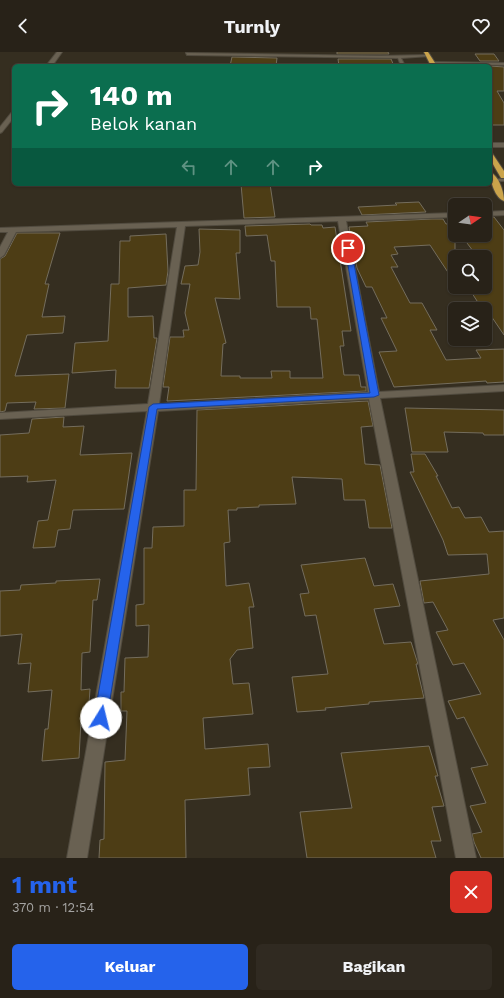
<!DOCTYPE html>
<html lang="id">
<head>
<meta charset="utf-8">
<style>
  :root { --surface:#282218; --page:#302a21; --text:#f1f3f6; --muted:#a5a4a2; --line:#443f37; --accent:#2563eb }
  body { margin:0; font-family:"Work Sans",sans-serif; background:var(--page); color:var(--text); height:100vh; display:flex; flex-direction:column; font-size:15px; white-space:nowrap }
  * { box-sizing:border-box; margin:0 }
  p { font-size:13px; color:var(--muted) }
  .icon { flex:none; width:22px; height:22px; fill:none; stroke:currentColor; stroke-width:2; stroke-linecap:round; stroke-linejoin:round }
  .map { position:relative; height:806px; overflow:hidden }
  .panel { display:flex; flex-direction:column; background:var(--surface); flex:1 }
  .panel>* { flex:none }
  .hud { position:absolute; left:12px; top:12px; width:480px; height:122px; border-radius:6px; box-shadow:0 1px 3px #0004,0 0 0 1px var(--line); background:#0b6e4f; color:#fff; overflow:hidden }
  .needle { width:26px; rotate:77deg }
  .controls { position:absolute; left:448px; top:146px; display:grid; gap:8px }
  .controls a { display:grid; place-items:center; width:44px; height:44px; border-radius:6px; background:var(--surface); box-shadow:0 1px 3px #0004,0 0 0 1px var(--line); font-size:20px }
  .pin { position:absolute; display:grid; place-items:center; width:34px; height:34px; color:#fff; margin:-17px; border:2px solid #fff; border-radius:50%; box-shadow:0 1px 4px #0007 }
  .me { position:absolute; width:44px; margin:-22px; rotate:9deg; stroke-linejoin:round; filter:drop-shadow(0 0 3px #0008) }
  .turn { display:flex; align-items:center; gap:14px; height:84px; padding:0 12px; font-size:18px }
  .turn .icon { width:52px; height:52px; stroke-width:2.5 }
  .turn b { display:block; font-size:28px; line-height:34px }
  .lanes { display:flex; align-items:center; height:38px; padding:0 12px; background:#0003; justify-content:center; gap:20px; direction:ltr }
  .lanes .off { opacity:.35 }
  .round { display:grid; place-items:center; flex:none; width:42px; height:42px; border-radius:6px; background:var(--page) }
  .head { display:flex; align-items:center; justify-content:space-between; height:68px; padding:0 12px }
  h1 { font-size:24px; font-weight:700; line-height:30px; color:var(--accent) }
  .action { display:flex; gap:8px; margin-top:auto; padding:8px 12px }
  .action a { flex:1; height:46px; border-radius:6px; background:var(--accent); color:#fff; font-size:16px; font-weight:700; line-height:46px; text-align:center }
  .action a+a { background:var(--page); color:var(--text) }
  header { display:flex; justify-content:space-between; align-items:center; height:52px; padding:0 12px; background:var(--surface); font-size:18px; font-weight:700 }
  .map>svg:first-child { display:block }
  .building { fill:#4d3d15; stroke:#746d5d }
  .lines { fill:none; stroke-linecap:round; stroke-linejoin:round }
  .lane-casing { stroke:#514b3f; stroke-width:2 }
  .street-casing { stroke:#514b3f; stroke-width:2 }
  .highway-casing { stroke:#514b3f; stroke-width:2 }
  .lane { fill:#696152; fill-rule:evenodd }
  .street { fill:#696152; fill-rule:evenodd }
  .highway { fill:#cba44b; fill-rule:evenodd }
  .route { fill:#2563eb; stroke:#184099 }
</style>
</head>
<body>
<header><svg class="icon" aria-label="back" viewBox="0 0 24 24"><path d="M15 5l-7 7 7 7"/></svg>Turnly<svg class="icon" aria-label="heart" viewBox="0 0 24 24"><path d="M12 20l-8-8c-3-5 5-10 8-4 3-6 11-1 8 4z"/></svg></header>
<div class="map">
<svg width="504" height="806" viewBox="0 0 504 806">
  <rect width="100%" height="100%" fill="#352e20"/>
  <g class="building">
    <polygon points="337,0 388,0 389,2 337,2"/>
    <polygon points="475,2 494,2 499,9 480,9"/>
    <polygon points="232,5 277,6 276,14 230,14"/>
    <polygon points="338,7 391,7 394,14 339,14"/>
    <polygon points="490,14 504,15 504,39 497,39 504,51 504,73 490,73"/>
    <polygon points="241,132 270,132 275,165 244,166"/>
    <polygon points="419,150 426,160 362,163 358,155 397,153 395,151"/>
    <polygon points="485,165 494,165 504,178 504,283 483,252 479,252 468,235 485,235 485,202 476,203 461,183 485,183"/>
    <polygon points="432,167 443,167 446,172 455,171 455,231 430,193 394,195 398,202 391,203 398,215 391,215 410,251 422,251 437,278 430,278 446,308 481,306 476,298 504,297 504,330 487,331 486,329 394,335 379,300 397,299 381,266 387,266 372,235 366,235 357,216 349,175 368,174 366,170"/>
    <polygon points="310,172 311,173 322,173 323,176 335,175 351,279 342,279 344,294 340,294 344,323 359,323 361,335 366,335 366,339 167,349 169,335 163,335 170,285 184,285 183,278 189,278 185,261 190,232 181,232 185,214 198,213 200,200 199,177 240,178 240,201 236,201 240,247 215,246 226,291 223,292 221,324 240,324 240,326 272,326 271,319 290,319 290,326 323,326 317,267 311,267 310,255 277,255 275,209 271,209 267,183 246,184 245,174"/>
    <polygon points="17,181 60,181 45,232 49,232 42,265 65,264 63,281 27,283 15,324 69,322 65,356 34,357 36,350 7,351 5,359 0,360 0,207 5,204"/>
    <polygon points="166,182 168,219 166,233 128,236 128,265 153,264 154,286 157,286 149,336 115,336 116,318 72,321 75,291 108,289 111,232 119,232 120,189 130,189 130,184"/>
    <polygon points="368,349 373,374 361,375 365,412 380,413 392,476 369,476 365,448 344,448 342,427 292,425 296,452 259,453 259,455 237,456 237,458 228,458 230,490 224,491 226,534 249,531 254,555 249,555 253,596 237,598 230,607 233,632 249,631 253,662 203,666 205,697 268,692 270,715 248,716 250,743 185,748 186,806 99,806 100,788 104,787 105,710 125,708 127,659 121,659 121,640 124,640 125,606 148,605 149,573 136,574 136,553 144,552 144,496 152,496 153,475 184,474 184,438 196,438 197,358"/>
    <polygon points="405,356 504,358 504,383 484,383 483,381 444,380 448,400 412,400"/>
    <polygon points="64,365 63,375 84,374 80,403 132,401 124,457 73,458 70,477 58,478 55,495 33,496 38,469 48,468 56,428 27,430 28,424 0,425 0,383 29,381 32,367"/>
    <polygon points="411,402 425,402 438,424 436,424 452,456 459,455 465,466 481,465 489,480 504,479 504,566 493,568 504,588 504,806 481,806 474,790 472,782 482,780 470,754 486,751 471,716 488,713 464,665 457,667 448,649 481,642 464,611 453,613 436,580 448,578 433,550 424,551 420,529 489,522 487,502 448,503 443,488 410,420 414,420"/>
    <polygon points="365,506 374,534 393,532 400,554 374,557 384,592 411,590 418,612 416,612 424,646 369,650 369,652 325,656 326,658 297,660 292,625 328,622 316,563 305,564 300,542 309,541 301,513"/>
    <polygon points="100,527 97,548 93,548 90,600 82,601 81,638 90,637 88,667 81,668 79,706 42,709 45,677 48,677 52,638 28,640 31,611 18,612 22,582 0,584 0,539 20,538 21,533 56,531 56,529"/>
    <polygon points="429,694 438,724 435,724 444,754 432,755 441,789 431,789 436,806 307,806 300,760 352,756 341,701"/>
  </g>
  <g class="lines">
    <g class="lane-casing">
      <g id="lane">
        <polygon points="186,1 380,4 428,3 430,4 401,6 405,14 401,14 398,6 187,3"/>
        <polygon points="432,10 504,11 504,13 431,12"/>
        <rect x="490" y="127" width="14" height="2"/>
      </g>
    </g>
    <g class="street-casing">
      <g id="street">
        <polygon points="57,0 62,0 52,14 46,14"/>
        <polygon points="14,59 14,65 2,80 0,81 0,75 12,60"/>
        <rect x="490" y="91" width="14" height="4"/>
        <polygon points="504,159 504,163 485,164 485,160"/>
        <path d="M455,161V165L346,169L379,340L504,333V339L380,346L476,806H456L369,347L158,359L87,806H67L147,359L0,367V361L148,352L177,175L16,180L4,203L0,206V195L8,180H0V176ZM338,169L368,340L159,352L185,174Z"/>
      </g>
    </g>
    <g class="highway-casing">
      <g id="highway">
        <polygon points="424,0 428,0 437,14 431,14"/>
        <polygon points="490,100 492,101 504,119 504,126 501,126 490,107"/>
        <path d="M490,120C499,124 504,140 504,149C495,146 490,129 490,120Z"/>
      </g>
    </g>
    <use href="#lane" class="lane"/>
    <use href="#street" class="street"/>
    <use href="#highway" class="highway"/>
  </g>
  <polygon class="route" points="348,194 351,196 379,343 374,345 157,357 107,666 105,670 101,671 96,670 94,666 149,355 153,352 370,341 345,196"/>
</svg>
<div class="controls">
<a><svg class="needle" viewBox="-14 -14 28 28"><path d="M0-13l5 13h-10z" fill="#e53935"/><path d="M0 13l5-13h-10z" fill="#a5a4a2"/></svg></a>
<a><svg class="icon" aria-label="search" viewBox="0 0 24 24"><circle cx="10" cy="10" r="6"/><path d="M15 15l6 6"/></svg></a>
<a><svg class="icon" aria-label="layers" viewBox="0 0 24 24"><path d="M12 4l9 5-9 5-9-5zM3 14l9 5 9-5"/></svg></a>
</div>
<div class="pin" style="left:348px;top:196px;background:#d93025"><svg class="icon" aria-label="arrive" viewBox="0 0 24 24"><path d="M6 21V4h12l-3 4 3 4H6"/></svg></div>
<svg class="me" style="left:101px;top:666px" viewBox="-20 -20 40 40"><circle r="19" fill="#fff"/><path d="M0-13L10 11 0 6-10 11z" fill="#2563eb"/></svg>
<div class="hud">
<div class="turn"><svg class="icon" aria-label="right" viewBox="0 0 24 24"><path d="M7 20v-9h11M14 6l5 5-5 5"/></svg><div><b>140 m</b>Belok kanan</div></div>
<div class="lanes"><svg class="icon off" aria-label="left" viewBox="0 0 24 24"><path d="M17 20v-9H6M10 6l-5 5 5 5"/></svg><svg class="icon off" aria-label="ahead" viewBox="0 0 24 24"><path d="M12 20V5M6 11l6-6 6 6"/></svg><svg class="icon off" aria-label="ahead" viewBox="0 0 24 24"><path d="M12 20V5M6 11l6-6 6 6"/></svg><svg class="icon" aria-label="right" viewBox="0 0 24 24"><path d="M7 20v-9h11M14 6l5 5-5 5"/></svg></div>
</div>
</div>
<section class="panel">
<div class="head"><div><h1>1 mnt</h1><p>370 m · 12:54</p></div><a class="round" style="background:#d93025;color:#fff"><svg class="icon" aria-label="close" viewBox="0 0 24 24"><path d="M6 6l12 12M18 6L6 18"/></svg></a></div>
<div class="action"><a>Keluar</a><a>Bagikan</a></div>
</section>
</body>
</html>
